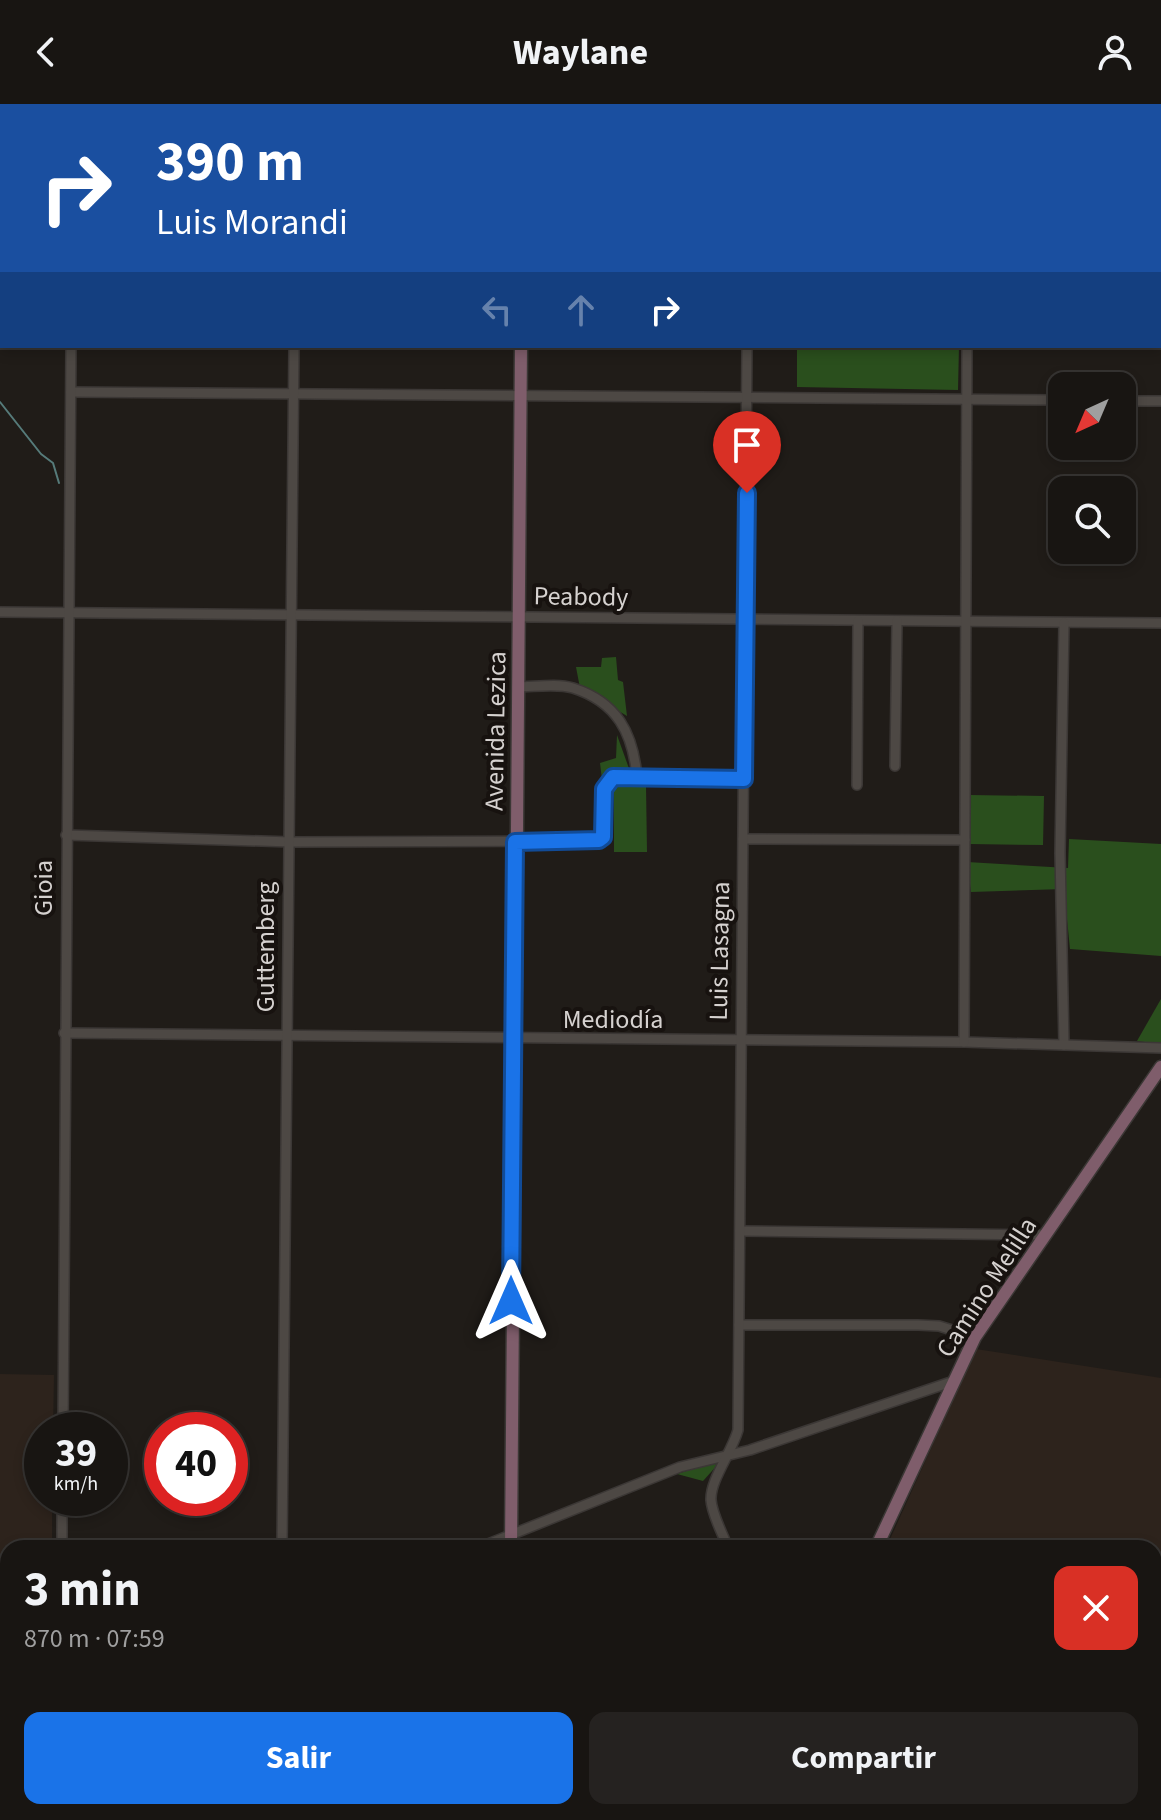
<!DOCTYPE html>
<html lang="es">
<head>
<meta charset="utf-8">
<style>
  :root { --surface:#181512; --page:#252220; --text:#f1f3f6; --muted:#9f9f9f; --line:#363432; --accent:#1a73e8 }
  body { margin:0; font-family:"Source Sans 3",sans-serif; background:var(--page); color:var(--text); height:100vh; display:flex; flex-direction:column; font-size:30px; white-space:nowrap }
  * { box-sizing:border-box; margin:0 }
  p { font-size:26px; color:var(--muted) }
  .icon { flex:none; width:44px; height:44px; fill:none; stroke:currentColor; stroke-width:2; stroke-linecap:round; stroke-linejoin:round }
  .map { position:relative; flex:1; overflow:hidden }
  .sheet { position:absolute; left:0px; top:1436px; width:1162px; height:280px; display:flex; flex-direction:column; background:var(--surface); border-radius:24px 24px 0 0; box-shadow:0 4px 12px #0003,0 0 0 2px var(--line) }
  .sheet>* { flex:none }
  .top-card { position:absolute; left:0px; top:0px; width:1162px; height:244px; box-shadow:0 4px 12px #0003,0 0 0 2px var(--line); background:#1a4fa0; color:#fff; overflow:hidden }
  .needle { width:52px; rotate:224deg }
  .controls { position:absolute; left:1048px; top:268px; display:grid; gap:16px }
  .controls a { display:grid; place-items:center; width:88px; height:88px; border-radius:16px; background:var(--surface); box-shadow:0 4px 12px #0003,0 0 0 2px var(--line); font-size:40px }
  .speed { position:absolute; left:24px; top:1308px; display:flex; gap:16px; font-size:40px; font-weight:700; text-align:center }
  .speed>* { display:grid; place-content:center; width:104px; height:104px; border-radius:50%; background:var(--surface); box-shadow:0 4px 12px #0003,0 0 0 2px var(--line); line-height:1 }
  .speed small { font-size:20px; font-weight:400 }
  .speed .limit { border:12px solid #d22; background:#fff; color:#111 }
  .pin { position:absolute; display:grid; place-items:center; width:68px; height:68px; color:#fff; margin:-82px -34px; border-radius:50% 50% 50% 0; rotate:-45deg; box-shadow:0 0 8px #0007 }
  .pin .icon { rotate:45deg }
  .me { position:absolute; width:88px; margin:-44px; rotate:0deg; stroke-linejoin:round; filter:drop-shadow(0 0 6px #0008) }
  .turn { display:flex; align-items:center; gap:28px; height:168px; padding:0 24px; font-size:36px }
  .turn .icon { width:104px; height:104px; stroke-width:2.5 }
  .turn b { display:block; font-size:56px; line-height:68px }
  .lanes { display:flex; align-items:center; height:76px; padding:0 24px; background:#0003; justify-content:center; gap:40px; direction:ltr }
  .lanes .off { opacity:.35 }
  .round { display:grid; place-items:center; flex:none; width:84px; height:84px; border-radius:16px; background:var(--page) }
  .headline { display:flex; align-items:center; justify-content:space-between; height:136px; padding:0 24px }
  h1 { font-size:48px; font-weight:700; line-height:60px }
  .action { display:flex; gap:16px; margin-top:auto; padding:16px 24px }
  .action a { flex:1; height:92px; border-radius:16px; background:var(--accent); color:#fff; font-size:32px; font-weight:700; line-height:92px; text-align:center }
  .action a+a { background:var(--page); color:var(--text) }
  header { display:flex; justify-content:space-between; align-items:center; height:104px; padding:0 24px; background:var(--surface); font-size:36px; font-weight:700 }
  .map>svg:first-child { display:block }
  .built { fill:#2d231c }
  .green { fill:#2a4f1d }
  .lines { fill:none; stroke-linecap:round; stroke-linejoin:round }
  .stream { stroke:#567b7a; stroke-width:2 }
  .taxiway { stroke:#6a6662; stroke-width:22 }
  .street-casing { stroke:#3b3735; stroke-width:12 }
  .secondary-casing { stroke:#3b3735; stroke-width:15 }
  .street { stroke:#4d4844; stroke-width:9 }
  .secondary { stroke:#7f5d6b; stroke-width:12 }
  .route-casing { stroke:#114b97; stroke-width:20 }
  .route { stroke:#1a73e8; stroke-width:14 }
  .labels { text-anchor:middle; stroke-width:8; stroke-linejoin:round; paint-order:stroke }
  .street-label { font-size:26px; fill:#d5d1cf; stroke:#17120f }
</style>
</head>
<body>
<header><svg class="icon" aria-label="back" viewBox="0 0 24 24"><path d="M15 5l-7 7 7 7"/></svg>Waylane<svg class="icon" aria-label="person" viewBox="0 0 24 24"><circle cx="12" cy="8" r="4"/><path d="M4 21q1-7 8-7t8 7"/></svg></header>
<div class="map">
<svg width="1161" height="1716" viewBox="0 0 1161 1716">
  <rect width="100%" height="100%" fill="#201c18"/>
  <g class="built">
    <polygon points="976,1245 1161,1274 1161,1716 774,1716 778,1708 1154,1708 1154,1444 886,1444"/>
    <polygon points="0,1270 54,1271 53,1326 42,1326 42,1394 52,1394 52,1444 8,1444 8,1500 0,1497"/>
  </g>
  <g class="green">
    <polygon points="757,242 959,242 958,286 797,283 797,244"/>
    <polygon points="616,553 618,576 623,578 627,612 580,584 576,563 601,563 602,554"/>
    <polygon points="617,631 631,670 602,676 600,659 616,654"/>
    <polygon points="618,682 646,682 647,748 614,748 614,686"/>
    <polygon points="970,691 1044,692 1043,741 969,740"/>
    <polygon points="1069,735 1161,740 1161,852 1070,845 1064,785 971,788 967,758 1068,764"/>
    <polygon points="1161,895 1161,940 1137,937"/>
    <polygon points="717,1357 720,1358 703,1377 677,1370"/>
    <polygon points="765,1708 823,1708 826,1716 761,1716"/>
  </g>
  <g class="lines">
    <polyline class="stream" points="0,298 41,350 53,359 59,379"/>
    <g class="taxiway">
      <polyline points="932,1708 936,1716"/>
      <polyline points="992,1708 996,1716"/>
      <polyline points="1062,1716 1078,1708"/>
    </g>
    <g class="street-casing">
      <g id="street">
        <polyline points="74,2 75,0"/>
        <polyline points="296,2 296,0"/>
        <polyline points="748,2 748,0"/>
        <polyline points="970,2 970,0"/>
        <polyline points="0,64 2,64"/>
        <polyline points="1160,76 1161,76"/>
        <polyline points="71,288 1062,296"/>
        <polyline points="1122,297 1161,297"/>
        <polyline points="0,508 1161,519"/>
        <polyline points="1064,519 1060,749 1064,941"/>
        <path d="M517,583C534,583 557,579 573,584C617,598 633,629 637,673"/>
        <polyline points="895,662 897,517"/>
        <polyline points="857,681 858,517"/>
        <polyline points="66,731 291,738 593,737 603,733 604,685 613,673 744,675"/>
        <polyline points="743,735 965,736"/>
        <polyline points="64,929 964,938 1161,944"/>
        <polyline points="964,938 967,242"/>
        <polyline points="740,1127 1046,1131"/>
        <polyline points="739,1221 918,1221 939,1222 975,1233"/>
        <polyline points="63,1326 71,242"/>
        <polyline points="62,1444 62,1394"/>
        <polyline points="282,1444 294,242"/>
        <polyline points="478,1444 680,1363 750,1346 951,1278"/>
        <path d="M728,1444C723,1430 712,1411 711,1396C710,1376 732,1348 738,1326L747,242"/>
        <polyline points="0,1521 8,1524"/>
        <polyline points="0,1644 8,1642"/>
        <polyline points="327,1708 329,1716"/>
      </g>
    </g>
    <g class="secondary-casing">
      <g id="secondary">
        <polyline points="522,2 522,0"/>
        <polyline points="511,1444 521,242"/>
        <polyline points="876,1444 975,1233 1161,963"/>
        <polyline points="597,1708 600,1716"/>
        <polyline points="754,1716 758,1708"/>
      </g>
    </g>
    <use href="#street" class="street"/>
    <use href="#secondary" class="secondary"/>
  </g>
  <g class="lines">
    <g class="route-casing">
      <polyline id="route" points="511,1197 515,738 599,736 603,733 604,685 613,673 744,675 747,389"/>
    </g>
    <use href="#route" class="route"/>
  </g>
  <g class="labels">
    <g class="street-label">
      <text transform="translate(581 492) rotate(1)" y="9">Peabody</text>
      <text transform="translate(495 627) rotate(-89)" y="9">Avenida Lezica</text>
      <text transform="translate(43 784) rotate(-90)" y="9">Gioia</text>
      <text transform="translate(265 843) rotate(-90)" y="9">Guttemberg</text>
      <text transform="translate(719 847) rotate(-89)" y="9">Luis Lasagna</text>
      <text x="613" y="924">Mediodía</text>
      <text transform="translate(986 1183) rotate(-57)" y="9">Camino Melilla</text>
    </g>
  </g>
</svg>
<div class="controls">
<a><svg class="needle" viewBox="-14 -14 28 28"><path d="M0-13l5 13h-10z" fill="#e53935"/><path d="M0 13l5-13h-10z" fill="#9f9f9f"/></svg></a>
<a><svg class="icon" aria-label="search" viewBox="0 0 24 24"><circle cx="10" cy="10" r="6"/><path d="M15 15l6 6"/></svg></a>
</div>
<div class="speed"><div>39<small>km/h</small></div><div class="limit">40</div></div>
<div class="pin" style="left:747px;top:389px;background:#d93025"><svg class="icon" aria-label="arrive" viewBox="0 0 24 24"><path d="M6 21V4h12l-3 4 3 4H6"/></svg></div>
<svg class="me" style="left:511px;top:1197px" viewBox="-20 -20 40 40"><path d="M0-17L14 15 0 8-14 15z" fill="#1a73e8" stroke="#fff" stroke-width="4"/></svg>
<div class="top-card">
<div class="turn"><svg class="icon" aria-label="right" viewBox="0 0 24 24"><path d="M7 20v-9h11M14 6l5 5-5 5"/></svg><div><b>390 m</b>Luis Morandi</div></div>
<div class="lanes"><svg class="icon off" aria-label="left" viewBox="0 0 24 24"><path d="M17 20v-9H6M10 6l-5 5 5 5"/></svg><svg class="icon off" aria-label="ahead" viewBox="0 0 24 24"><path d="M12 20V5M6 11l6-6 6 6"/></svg><svg class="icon" aria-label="right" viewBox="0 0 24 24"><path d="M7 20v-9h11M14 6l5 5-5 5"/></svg></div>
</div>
<section class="sheet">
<div class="headline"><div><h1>3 min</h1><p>870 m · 07:59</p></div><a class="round" style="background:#d93025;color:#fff"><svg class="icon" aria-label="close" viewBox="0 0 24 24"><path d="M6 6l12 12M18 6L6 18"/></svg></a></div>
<div class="action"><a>Salir</a><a>Compartir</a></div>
</section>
</div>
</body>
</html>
